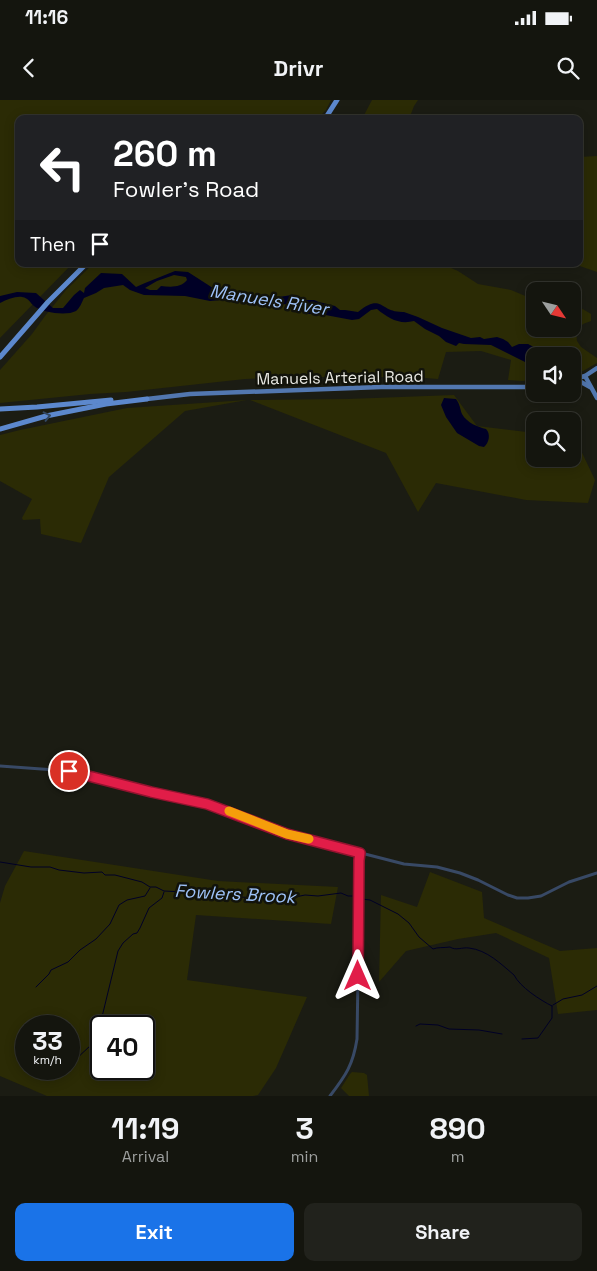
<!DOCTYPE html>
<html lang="en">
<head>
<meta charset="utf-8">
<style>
  :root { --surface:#14150e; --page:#21221c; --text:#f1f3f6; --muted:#9d9f9e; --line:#33342e; --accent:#1a73e8 }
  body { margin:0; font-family:"Space Grotesk",sans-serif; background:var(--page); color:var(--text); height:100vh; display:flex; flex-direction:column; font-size:19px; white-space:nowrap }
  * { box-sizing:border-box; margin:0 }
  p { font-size:16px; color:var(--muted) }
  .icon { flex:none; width:28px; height:28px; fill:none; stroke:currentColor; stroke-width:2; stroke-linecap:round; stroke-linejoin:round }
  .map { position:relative; height:996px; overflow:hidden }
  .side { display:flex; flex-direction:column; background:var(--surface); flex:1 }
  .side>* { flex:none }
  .hud { position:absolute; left:15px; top:15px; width:568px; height:152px; border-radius:10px; box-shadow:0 2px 12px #0003,0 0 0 1px var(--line); background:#202124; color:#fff; overflow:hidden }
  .needle { width:32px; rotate:125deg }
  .fabs { position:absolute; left:526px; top:182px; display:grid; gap:10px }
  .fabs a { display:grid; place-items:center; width:55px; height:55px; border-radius:10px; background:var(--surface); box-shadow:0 2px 12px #0003,0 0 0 1px var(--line); font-size:25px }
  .speed { position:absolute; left:15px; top:915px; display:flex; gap:10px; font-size:25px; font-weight:700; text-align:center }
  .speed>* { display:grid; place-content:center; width:65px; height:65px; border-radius:50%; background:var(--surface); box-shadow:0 2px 12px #0003,0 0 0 1px var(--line); line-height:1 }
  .speed small { font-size:12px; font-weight:400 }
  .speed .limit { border:2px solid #111; border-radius:8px; background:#fff; color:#111 }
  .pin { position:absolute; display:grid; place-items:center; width:42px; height:42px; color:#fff; margin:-21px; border:2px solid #fff; border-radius:50%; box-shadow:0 1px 5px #0007 }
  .me { position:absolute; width:55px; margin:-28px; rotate:0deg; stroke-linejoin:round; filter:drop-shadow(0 0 4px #0008) }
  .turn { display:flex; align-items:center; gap:18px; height:105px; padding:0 15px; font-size:22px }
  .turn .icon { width:65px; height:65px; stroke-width:2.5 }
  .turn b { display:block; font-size:35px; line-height:42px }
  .then { display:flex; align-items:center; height:48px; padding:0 15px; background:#0003; gap:10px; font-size:19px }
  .eta { display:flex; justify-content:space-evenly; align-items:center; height:85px; text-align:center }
  .eta b { font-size:30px; font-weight:700; line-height:35px }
  .action { display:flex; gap:10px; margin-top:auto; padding:10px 15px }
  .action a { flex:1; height:58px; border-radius:10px; background:var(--accent); color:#fff; font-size:20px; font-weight:700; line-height:58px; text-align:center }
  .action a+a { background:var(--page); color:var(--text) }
  .status { display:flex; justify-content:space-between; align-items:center; height:35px; padding:0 25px; background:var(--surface); direction:ltr }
  .status svg { height:14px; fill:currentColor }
  header { display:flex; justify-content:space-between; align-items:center; height:65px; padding:0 15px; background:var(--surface); font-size:22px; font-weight:700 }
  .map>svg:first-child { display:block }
  .green { fill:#2b2b05; fill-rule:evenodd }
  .water { fill:#000026; fill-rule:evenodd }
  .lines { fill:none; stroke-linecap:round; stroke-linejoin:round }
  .stream { stroke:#000026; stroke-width:1 }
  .minor { stroke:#384965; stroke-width:3 }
  .major { stroke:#5277af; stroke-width:4.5 }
  .highway { stroke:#5c88cd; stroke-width:5 }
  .oneway { stroke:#334862 }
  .route-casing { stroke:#92132f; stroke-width:12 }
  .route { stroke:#e11d48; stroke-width:9 }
  .slow { stroke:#f59e0b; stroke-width:9 }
  .labels { text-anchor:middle; stroke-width:5; stroke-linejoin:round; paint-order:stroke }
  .street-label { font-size:16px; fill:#e7e7e1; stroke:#12130b }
  .water-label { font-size:18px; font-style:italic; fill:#9ec2f8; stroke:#12130b }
</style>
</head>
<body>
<div class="status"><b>11:16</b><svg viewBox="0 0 49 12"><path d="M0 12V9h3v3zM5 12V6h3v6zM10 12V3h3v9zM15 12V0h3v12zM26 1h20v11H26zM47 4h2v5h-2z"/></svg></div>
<header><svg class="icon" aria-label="back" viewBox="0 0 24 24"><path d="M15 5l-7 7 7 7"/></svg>Drivr<svg class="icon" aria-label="search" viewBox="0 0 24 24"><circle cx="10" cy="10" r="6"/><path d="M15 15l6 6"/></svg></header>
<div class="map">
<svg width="597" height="996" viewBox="0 0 597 996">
  <rect width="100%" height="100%" fill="#1b1c13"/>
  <g class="green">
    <polygon points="0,0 331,0 326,10 317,19 19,19 19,164 72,164 0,238"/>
    <polygon points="372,0 418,0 414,6 409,19 362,19"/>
    <polygon points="597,56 597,172 574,164 579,164 579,57"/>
    <polygon points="93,164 378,164 390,166 394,164 442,164 458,171 478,184 511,190 535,200 535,229 572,229 573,207 581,208 591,214 591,221 583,224 576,232 577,241 581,247 597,258 597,263 583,271 573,274 572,256 535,256 535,280 522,281 508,280 511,260 481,251 446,252 438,279 413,277 301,277 245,279 126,292 90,294 0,303 0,270 32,234 45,216 66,190"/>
    <polygon points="454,295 477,326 535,333 535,359 572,359 573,338 575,338 595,380 588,403 526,400 436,383 418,412 386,353 250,300 348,299"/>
    <polygon points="247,300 185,311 109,377 81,443 41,434 40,419 23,420 22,418 32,399 0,381 0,335 20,330 127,308"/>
    <path d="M24,751L218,781L338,787L331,824L196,815L187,880L307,897L276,968L258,995L253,996H47L0,976V803L5,786ZM26,926H69V969H26ZM101,926H144V969H101Z"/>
    <polygon points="430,772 482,792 484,818 560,851 597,848 597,910 558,914 549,858 496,833 458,839 406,851 379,882 381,795 417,807"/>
    <polygon points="352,972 364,973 367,975 369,996 349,996 341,988 350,974"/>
  </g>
  <g class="water">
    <path d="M175,171L188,172L216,190L272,198L292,195L302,200H314L319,202L335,206L340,210H345L358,212C383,192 379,213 404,212L418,217L442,228L471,238L480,237L484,239L497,237L503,239L508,242L512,247L519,244H528L545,253L556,254L560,256H535V264L527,263L491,245L464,244L459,243L456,246L446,242L439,236L425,229L414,221C399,225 388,218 377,209L371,210L359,219L352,220L320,214H308L295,208L290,204L270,205L221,200L210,201L185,196L144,195L130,190L123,185L104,188L96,193L84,198C82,202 80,208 76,211C67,216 43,213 34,206C30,203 29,198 22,197C16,196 6,200 0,203V196L17,192L36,193L53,208H63L74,195L80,190L84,193L85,188L101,173L122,174L136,187L145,183ZM174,175L186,177L187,180C181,188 170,187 161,186L157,190H150L145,188L157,181Z"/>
    <path d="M444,298L456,299C460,304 460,309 462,314C467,323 478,327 486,329C491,334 489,343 484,347L479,346L457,333L446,317L441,305Z"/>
  </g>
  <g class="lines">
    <g class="stream">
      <polyline points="0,762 31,767 50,767 59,770 84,773 102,772 105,775 115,775 142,782 150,787 156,787 164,791 205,793 218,797 234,796 240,797 279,799 281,800 305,795 318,796 341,793 348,796 352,796"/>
      <path d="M362,799L370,800L398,814L409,823L419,837L433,849C438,847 443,848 450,847C456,851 462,847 469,848C487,850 501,864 514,875C520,887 540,900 552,906"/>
      <polyline points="36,887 49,874 51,870 68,862 80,850 96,839 110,824 119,805 127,800 145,796 150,788"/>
      <polyline points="553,905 563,899 582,895 597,886"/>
      <polyline points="416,926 420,924 438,925 449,929 479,930 502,934"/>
      <polyline points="522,939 538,938 552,918 552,906"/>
      <polyline points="75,960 91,945 101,921 118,851 123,843 133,834 137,833 140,828 149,808 162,798 164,792"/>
    </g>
    <g class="minor">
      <polyline points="0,666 69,671 151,692 207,704 287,734 404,764 437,767 460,773 478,780 508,795 517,798 528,798 541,796 569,782 597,773"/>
      <path d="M330,996C346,975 353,965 357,939L360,753"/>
    </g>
    <g class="major">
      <polyline points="585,276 597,298"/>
      <polyline points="572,280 585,276 597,268"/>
      <polyline points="572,283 581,282 590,287"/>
      <polyline points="147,299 190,294 381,287 535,287"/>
    </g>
    <g class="highway">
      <polyline points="325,19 337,0"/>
      <polyline points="0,257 48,202 86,164"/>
      <polyline points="0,309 37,307 111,300"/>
      <polyline points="0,329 46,316 106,304 147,299"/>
    </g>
  </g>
  <defs><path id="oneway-chevron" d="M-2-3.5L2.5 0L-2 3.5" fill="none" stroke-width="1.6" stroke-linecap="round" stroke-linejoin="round" transform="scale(1.25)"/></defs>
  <use class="oneway" href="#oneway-chevron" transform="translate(47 316) rotate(-13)"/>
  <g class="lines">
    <g class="route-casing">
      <polyline id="route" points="69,671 151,692 207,704 287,734 360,753 359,760 358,876"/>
    </g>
    <use href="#route" class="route"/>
    <polyline class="slow" points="229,711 287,734 309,739"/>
  </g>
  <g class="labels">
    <g class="street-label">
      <text transform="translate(340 277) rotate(-1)" y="6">Manuels Arterial Road</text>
    </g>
    <g class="water-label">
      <text transform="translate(269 200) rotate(9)" y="6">Manuels River</text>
      <text transform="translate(235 794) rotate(3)" y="6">Fowlers Brook</text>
    </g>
  </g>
</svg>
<div class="fabs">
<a><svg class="needle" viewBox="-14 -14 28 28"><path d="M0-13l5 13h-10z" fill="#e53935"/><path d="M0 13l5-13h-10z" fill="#9d9f9e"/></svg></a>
<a><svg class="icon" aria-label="sound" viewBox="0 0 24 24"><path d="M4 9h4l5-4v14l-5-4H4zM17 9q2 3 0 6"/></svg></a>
<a><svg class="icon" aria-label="search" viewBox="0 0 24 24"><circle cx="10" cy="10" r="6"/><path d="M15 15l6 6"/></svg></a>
</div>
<div class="speed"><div>33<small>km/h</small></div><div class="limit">40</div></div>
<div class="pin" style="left:69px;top:671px;background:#d93025"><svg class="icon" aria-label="arrive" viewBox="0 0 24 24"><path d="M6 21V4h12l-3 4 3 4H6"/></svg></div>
<svg class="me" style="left:358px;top:876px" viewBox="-20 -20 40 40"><path d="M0-17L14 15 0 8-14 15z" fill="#e11d48" stroke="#fff" stroke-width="4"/></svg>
<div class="hud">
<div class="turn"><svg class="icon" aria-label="left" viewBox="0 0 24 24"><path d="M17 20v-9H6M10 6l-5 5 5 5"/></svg><div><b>260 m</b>Fowler's Road</div></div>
<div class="then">Then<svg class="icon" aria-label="arrive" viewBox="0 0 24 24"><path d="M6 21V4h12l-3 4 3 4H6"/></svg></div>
</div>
</div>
<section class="side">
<div class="eta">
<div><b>11:19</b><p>Arrival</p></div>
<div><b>3</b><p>min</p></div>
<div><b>890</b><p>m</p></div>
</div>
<div class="action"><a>Exit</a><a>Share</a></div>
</section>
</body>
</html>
